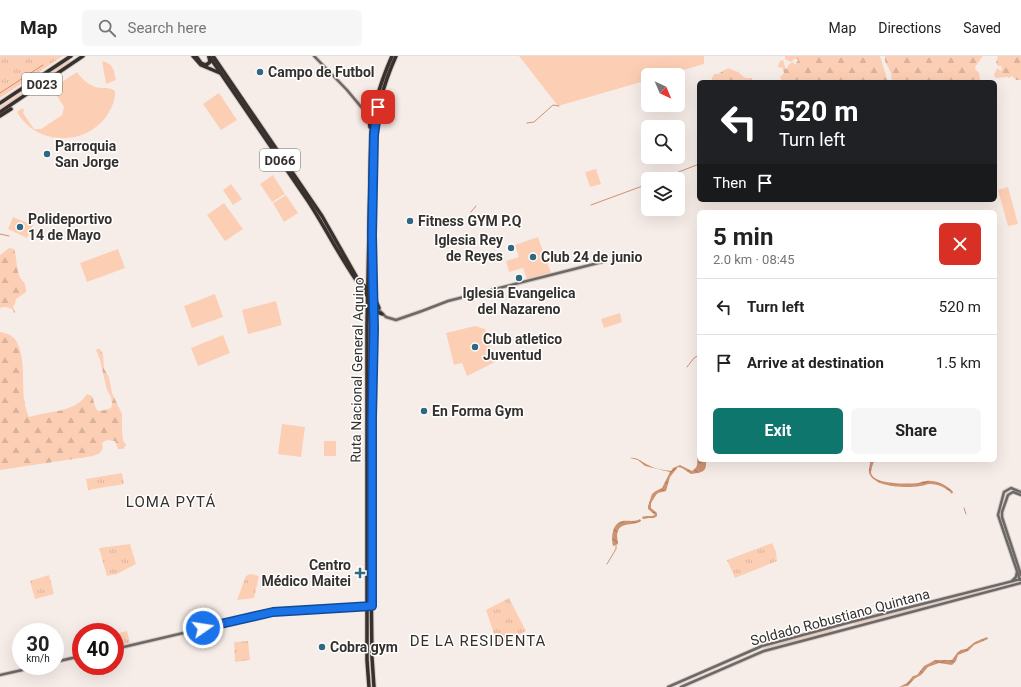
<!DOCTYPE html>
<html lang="en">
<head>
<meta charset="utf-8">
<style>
  :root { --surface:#fff; --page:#f6f6f6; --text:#222; --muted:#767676; --line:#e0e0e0; --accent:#0f766e }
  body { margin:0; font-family:Roboto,sans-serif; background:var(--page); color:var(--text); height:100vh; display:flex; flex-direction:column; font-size:15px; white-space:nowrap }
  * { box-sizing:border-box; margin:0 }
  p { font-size:13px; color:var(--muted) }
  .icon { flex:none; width:22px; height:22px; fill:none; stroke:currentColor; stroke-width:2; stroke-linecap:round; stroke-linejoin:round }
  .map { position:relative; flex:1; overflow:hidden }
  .drawer { position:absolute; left:697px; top:154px; width:300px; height:252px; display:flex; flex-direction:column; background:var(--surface); border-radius:6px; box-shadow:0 4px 16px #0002 }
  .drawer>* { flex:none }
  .top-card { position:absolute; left:697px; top:24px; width:300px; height:122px; border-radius:6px; box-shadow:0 4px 16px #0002; background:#202124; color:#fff; overflow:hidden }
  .needle { width:26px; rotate:136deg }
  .buttons { position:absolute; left:641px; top:12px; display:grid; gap:8px }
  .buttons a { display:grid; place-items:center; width:44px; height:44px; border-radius:6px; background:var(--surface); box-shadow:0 4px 16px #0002; font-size:20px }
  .speed { position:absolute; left:12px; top:567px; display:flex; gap:8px; font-size:20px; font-weight:700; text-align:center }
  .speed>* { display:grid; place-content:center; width:52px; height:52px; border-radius:50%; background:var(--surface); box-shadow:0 4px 16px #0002; line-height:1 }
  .speed small { font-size:10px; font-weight:400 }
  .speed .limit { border:6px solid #d22; background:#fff; color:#111 }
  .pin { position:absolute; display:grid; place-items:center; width:34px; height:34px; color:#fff; margin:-17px; border-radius:8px; box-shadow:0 2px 6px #0006 }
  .me { position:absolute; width:44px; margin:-22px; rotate:77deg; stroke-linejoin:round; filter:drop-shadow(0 0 3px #0008) }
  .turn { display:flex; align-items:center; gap:14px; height:84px; padding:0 16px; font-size:18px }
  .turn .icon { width:52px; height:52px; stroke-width:2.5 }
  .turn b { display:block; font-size:28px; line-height:34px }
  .then { display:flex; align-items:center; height:38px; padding:0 16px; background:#0003; gap:8px; font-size:15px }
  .round { display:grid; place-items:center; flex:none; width:42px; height:42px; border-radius:6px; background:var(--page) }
  .summary { display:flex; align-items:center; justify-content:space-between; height:68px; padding:0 16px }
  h1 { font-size:24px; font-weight:700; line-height:30px }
  .primary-button { display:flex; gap:8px; margin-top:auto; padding:8px 16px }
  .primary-button a { flex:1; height:46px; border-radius:6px; background:var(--accent); color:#fff; font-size:16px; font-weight:700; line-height:46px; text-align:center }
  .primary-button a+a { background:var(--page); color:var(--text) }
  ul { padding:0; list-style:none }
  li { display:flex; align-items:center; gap:12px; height:56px; padding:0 16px; border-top:1px solid var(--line) }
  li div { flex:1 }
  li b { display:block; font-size:15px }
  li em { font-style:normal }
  header { display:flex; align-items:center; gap:24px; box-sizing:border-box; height:56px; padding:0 20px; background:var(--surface); border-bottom:1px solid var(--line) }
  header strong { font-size:19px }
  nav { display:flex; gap:22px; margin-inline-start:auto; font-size:14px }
  .search { width:280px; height:36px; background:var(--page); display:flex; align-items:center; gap:10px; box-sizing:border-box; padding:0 14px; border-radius:6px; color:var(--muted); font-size:15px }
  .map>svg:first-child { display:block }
  .grass { fill:#fccfb5 }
  .forest { fill:url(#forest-firs) }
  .park { fill:url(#park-tufts) }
  .water { fill:url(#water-waves) }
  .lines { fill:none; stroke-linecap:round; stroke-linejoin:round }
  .stream { stroke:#cd926f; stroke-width:1 }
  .highway-tunnel { stroke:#d0c7c3; stroke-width:3.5; stroke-dasharray:3.5 2; stroke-linecap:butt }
  .secondary-casing { stroke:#d4cbc7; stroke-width:4.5 }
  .highway-casing { stroke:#d4cbc7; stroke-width:5.5 }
  .secondary { stroke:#6d6865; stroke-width:2.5 }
  .highway { stroke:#37302c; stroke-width:3.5 }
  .route-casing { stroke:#114b97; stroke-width:10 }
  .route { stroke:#1a73e8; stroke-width:7 }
  .poi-dot { fill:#306882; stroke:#fff; stroke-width:1.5 }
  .labels { text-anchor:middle; stroke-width:3; stroke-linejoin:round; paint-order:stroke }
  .shield { fill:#fff; stroke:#716e6d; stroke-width:1 }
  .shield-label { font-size:13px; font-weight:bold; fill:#34302e }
  .poi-label { font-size:14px; font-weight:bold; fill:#34302e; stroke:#fff; text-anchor:start }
  .street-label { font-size:14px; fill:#34302e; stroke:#fff }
  .neighbourhood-label { font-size:15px; letter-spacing:1px; fill:#34302e; stroke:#fff }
</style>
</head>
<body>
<header>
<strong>Map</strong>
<div class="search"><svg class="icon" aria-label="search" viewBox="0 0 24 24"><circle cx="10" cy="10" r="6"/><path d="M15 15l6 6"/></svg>Search here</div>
<nav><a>Map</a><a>Directions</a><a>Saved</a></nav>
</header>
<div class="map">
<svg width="1021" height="631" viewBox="0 0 1021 631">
  <defs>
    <pattern id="forest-firs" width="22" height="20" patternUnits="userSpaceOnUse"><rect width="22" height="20" fill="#fccfb5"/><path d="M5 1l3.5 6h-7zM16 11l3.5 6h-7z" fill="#d9b29c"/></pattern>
    <pattern id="park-tufts" width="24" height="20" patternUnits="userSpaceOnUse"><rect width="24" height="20" fill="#fccfb5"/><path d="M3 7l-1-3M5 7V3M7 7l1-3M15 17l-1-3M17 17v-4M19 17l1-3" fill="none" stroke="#d9b29c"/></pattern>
    <pattern id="water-waves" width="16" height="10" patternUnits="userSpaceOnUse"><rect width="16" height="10" fill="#cd926f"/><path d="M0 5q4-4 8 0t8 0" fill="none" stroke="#a7785c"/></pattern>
  </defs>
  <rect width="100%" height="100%" fill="#f7ede8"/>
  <g class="grass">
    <polygon points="519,0 704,0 704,8 666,19 648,19 648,24 558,50"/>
    <polygon points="69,3 71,7 0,53 0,51"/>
    <path d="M102,5C113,7 114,14 116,24L106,28Z"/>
    <path d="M77,16C83,25 92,32 103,32C108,32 111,32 115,35C116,44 111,53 106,61C83,91 36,89 17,56L22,52L24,54L23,57L34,73H41L62,59L64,51L55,37L52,35L51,33Z"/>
    <polygon points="219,37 237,64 221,74 203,48"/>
    <polygon points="596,113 601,128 590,131 585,116"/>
    <polygon points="273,119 285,138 272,146 260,128"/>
    <polygon points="231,128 242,143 233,149 223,134"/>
    <polygon points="1008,131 1018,168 1008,170 998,134"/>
    <polygon points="286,139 298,157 284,166 273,147"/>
    <polygon points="224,147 243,173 225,185 207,159"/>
    <polygon points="13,161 33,169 27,182 8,173"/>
    <polygon points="538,181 551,217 527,223 523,212 509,216 506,205 519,201 515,189"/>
    <polygon points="118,193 125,212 87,226 80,207"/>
    <polygon points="215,238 223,261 192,272 184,250"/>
    <polygon points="276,245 282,269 248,278 242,254"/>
    <polygon points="620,257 622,266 604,272 601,263"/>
    <polygon points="475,270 485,273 495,306 467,320 462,307 454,309 446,277"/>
    <polygon points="223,279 230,297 198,310 191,292"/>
    <polygon points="282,368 305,371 301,401 278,398"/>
    <rect x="324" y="385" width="12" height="15"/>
    <polygon points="1009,528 1009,529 854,569 855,567"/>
    <polygon points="832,573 833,575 766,593 765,592 765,590"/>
  </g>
  <g class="forest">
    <path d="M785,0H880L888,26H782L780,21L784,17L782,11L779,12L778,10L780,5L783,4L786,14C788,10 788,8 793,6L795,9L798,4L796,2L791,6L785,3Z"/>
    <polygon points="885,0 983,0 975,11 976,14 979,17 980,24 979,26 892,26 891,17 885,5"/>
    <polygon points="998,0 1021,0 1021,24 1016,24 1012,20 1009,22 1007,21 996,22 994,19 997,12 1001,15 1002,14 1001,10 998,10 996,7"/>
    <polygon points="728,12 738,16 745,22 752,22 752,25 712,26 712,22 714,18 718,18"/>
    <path d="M9,192L14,193C17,201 16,211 19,219C22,225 27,228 26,236L16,243L15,248L13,250L15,256L14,257L12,253C7,251 5,250 0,252V199Z"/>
    <path d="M0,276C5,277 10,278 14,282C26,296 22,326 24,343C25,349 26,355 29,361C48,355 75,357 87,338L92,340C94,345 94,350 98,355L105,354L111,352L112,348L111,341L107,334L100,304L96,294L97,293H100L103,298L104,313L109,321L112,337L122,358V374L123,384L126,389L123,393H118L115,385L107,384L102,387L103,392L100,397L93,400L0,414Z"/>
  </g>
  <g class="park">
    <polygon points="0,0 63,0 0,42"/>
    <polygon points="122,417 124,428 88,434 86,423"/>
    <polygon points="772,487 776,496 777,505 735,522 727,504"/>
    <polygon points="130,488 136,508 117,518 107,520 99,492"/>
    <polygon points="250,518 259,520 254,542 237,544 246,520"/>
    <polygon points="49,519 54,538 35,543 30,525"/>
    <polygon points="509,542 526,575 498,590 486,554"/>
    <polygon points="127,575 130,587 115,590 115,578"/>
    <polygon points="248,585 250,604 235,606 234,586"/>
  </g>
  <g class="water">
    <path d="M699,392V404H706C707,417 702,416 691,418L682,412L678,411L670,421L666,435L658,437L656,439L651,447V452L657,457V460L654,462H649L643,463L642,461C646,459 651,461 655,459L648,453V450L652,438L656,435L662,432L670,416L645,410L638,404L630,402C638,401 641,406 648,409C655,413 664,414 671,415L673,412L680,409L692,415C702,409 694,401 699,392Z"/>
    <path d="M870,404L874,405C873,408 871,413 871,417C874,429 908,428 918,427C922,426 927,424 931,425C939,425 948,430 953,436L952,438C947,432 938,428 930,428C926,428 924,430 920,430C908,432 877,432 870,419C867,414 871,409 870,404Z"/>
    <path d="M640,463L641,465C634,470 621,466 618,475C616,479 618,484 618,488L613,490C611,482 612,469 620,466C626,463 634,467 640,463Z"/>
    <polygon points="987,581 988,583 974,589 968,595 958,599 956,605 952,609 939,607 928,611 921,619 914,623 908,630 899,631 907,627 913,620 917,619 924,610 928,608 935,604 952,604 957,597 961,594 966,593 975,586"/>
  </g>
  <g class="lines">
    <g class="stream">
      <polyline points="0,37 43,9"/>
      <polyline points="527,67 534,66 553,49 559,50"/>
      <polyline points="661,123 699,108"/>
      <polyline points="591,149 648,128"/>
      <polyline points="471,156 476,150"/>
      <polyline points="0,178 9,180"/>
      <polyline points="687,311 694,302 699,299"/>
      <polyline points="964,452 966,458"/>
      <polyline points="607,508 616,493 616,489"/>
    </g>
    <polyline class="highway-tunnel" points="368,240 370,250 371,261"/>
    <g class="secondary-casing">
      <g id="secondary">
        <polyline points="314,0 347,34 372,64"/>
        <polyline points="374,249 386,261 396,264 422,255 448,245 606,205"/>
        <polyline points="1021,439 1013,436 1008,439 1002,456 1002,461 1021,519"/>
        <polyline points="1020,524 998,459 1004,436 1011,432 1021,436"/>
        <polyline points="1012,525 1016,521 1017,516"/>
        <polyline points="115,593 273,556 367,550"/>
        <polyline points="55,606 81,600"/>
        <polyline points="0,619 40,610"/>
        <polyline points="668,631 762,590 851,566 1021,523"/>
        <polyline points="681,631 764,595 1021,527"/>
      </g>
    </g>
    <g class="highway-casing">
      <g id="highway">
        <polyline points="193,0 201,9 220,17"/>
        <polyline points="196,0 201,7 206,9 210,6 209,1"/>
        <path d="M209,0L308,145C329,177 345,212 369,242"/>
        <polyline points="213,0 322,160 360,227"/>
        <polyline points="0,47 71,0"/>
        <polyline points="364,55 369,64 370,71"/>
        <polyline points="0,56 83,0"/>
        <polyline points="0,60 11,53"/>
        <polyline points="361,224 369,238"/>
        <polyline points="373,238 379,252"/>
        <polyline points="371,261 371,313"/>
        <polyline points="375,261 377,256 382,258"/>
        <path d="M369,631L367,604V270L371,79C372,52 381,25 392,0"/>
        <path d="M374,631L372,602L371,523L372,323L374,272L372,179L373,90C375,58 383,29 396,0"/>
      </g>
    </g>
    <use href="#secondary" class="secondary"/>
    <use href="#highway" class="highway"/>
  </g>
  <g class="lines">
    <g class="route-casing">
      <polyline id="route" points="203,572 273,556 372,550 372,362 374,272 372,179 374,79 378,51"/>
    </g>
    <use href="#route" class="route"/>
  </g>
  <g class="poi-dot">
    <circle cx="260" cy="16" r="4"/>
    <circle cx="47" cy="98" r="4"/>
    <circle cx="410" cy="165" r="4"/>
    <circle cx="20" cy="171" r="4"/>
    <circle cx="511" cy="192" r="4"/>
    <circle cx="533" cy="201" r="4"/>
    <circle cx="519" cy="222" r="4"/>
    <circle cx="475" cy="291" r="4"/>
    <circle cx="424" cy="355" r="4"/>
    <path d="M358 511h4v4h4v4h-4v4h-4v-4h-4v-4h4z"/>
    <circle cx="322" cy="591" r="4"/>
  </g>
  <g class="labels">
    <g class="shield">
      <rect x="22" y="17" width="40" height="22" rx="3"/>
      <rect x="260" y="93" width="40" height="22" rx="3"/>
    </g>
    <g class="shield-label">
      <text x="42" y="33">D023</text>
      <text x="280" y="109">D066</text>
    </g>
    <g class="poi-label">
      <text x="268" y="21">Campo de Futbol</text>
      <text x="55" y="95">Parroquia<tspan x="55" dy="16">San Jorge</tspan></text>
      <text x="28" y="168">Polideportivo<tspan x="28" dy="16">14 de Mayo</tspan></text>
      <text x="418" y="170">Fitness GYM P.Q</text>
      <text x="503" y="189" text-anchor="end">Iglesia Rey<tspan x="503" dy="16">de Reyes</tspan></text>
      <text x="541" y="206">Club 24 de junio</text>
      <text x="519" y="242" text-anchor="middle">Iglesia Evangelica<tspan x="519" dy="16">del Nazareno</tspan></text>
      <text x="483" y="288">Club atletico<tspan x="483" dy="16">Juventud</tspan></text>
      <text x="432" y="360">En Forma Gym</text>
      <text x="351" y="514" text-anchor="end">Centro<tspan x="351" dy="16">Médico Maitei</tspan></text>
      <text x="330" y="596">Cobra gym</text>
    </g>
    <g class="street-label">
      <text transform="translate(357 314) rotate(-89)" y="5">Ruta Nacional General Aquino</text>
      <text transform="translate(840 561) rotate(-15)" y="5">Soldado Robustiano Quintana</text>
    </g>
    <g class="neighbourhood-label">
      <text x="171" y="451">LOMA PYTÁ</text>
      <text x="478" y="590">DE LA RESIDENTA</text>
    </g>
  </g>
</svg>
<div class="buttons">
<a><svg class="needle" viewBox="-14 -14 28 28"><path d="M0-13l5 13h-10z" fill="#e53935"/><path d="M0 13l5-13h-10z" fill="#767676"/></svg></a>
<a><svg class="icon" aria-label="search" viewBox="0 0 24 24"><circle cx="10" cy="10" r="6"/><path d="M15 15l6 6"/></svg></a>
<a><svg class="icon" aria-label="layers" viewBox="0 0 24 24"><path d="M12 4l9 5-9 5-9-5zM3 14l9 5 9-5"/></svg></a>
</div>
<div class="speed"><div>30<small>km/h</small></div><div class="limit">40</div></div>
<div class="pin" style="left:378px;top:51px;background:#d93025"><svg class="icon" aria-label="arrive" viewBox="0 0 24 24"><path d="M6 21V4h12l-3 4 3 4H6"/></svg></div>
<svg class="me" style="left:203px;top:572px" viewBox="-20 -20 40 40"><circle r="17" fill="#1a73e8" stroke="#fff" stroke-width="3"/><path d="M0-11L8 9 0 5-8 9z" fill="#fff"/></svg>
<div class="top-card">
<div class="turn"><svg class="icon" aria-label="left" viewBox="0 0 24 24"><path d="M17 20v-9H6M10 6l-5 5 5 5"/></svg><div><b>520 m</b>Turn left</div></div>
<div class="then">Then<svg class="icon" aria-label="arrive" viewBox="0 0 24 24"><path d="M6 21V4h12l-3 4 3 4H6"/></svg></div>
</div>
<section class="drawer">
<div class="summary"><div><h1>5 min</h1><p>2.0 km · 08:45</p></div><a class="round" style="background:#d93025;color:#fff"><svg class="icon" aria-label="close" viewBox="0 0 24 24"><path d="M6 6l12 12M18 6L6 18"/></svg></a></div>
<ul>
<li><svg class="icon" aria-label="left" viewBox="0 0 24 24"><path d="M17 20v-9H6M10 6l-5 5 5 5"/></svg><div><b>Turn left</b></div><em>520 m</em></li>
<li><svg class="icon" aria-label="arrive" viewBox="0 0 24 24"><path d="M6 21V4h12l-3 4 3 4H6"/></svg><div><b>Arrive at destination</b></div><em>1.5 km</em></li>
</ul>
<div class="primary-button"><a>Exit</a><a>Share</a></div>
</section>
</div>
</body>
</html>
